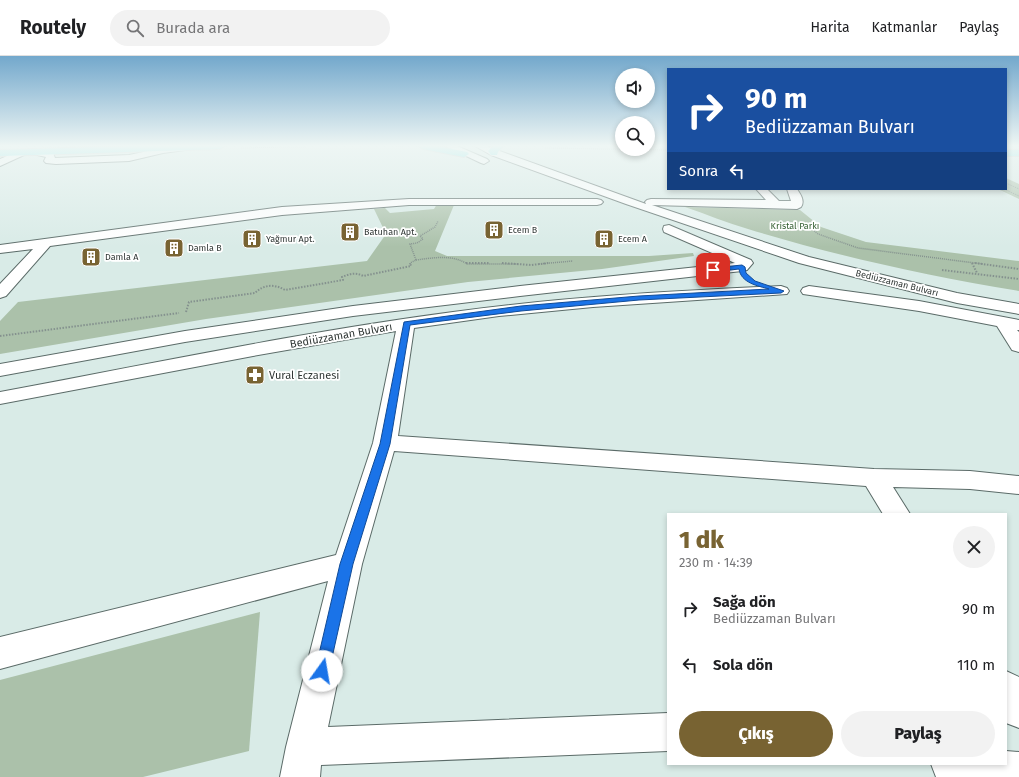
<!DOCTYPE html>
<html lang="tr">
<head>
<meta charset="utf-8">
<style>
  :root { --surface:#fff; --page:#f2f2f2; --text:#202124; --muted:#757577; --line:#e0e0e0; --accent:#786332 }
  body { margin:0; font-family:"Fira Sans",sans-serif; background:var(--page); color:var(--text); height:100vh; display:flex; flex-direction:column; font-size:15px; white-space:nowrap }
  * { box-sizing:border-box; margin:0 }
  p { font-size:13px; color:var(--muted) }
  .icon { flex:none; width:22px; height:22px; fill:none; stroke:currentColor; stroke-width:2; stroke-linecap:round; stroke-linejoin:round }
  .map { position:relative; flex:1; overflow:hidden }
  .details { position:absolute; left:667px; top:457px; width:340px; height:252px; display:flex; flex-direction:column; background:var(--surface); border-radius:0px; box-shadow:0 2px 6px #0003 }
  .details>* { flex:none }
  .banner { position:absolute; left:667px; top:12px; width:340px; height:122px; border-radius:0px; box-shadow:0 2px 6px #0003; background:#1a4fa0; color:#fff; overflow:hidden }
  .fabs { position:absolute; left:615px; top:12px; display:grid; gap:8px }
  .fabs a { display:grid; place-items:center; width:40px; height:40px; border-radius:50%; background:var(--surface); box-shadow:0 2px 6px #0003; font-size:20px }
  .pin { position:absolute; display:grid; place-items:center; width:34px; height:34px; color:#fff; margin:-17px; border-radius:8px; box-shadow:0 2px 6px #0006 }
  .me { position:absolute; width:44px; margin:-22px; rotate:13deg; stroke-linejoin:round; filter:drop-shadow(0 0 3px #0008) }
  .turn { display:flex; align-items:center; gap:14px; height:84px; padding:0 12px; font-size:18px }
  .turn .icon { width:52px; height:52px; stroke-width:2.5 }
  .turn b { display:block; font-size:28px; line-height:34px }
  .then { display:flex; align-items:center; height:38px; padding:0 12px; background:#0003; gap:8px; font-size:15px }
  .round { display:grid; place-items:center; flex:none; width:42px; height:42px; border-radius:21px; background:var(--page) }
  .headline { display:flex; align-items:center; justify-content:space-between; height:68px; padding:0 12px }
  h1 { font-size:24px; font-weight:800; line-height:30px; color:var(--accent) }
  .button { display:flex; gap:8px; margin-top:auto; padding:8px 12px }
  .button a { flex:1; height:46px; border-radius:24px; background:var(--accent); color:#fff; font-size:16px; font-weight:800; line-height:46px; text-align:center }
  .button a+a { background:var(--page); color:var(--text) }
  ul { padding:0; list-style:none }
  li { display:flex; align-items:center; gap:12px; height:56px; padding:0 12px }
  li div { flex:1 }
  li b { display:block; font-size:15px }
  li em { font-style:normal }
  header { display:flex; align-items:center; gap:24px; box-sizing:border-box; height:56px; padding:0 20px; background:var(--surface); border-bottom:1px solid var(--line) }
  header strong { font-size:19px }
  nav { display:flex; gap:22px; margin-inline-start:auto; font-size:14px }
  .search { width:280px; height:36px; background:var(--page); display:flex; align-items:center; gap:10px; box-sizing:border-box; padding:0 14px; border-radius:22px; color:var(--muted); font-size:15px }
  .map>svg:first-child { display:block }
  .green { fill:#abc1aa }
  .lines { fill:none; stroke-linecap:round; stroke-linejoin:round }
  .minor-casing { stroke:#5b6b68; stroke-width:2 }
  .major-casing { stroke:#c5c7c6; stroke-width:2 }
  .path-far2 { stroke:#84918e; stroke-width:1; stroke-dasharray:1 1; stroke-linecap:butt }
  .path-far1 { stroke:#84918e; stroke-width:1.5; stroke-dasharray:1 1; stroke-linecap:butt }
  .path { stroke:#84918e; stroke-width:2; stroke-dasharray:1.5 1.5; stroke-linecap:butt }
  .minor { fill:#fff; fill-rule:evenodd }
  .major { fill:#69e8ed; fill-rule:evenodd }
  .route { fill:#1a73e8; stroke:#114b97 }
  .labels { text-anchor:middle; stroke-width:3.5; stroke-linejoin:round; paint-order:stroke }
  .far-park-label { font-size:9px; fill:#345f31; stroke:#fff }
  .far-poi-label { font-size:9px; fill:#303735; stroke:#fff; text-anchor:start }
  .far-street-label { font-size:9px; fill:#303735; stroke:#fff }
  .street-label { font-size:11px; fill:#303735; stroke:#fff }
  .poi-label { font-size:11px; fill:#303735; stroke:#fff; text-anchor:start }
</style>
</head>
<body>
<header>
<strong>Routely</strong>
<div class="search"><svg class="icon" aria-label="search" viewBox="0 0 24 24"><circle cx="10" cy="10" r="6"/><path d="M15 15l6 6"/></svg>Burada ara</div>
<nav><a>Harita</a><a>Katmanlar</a><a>Paylaş</a></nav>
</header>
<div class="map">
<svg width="1019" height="721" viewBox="0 0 1019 721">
  <rect width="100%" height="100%" fill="#d9ebe7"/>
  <g class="green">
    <polygon points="1006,122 1019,128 1019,143 998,133 1006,133"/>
    <polygon points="437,148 454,149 435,195 447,200 649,200 693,197 694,200 602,213 468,226 206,263 0,298 0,265 18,246 367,205 386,178 374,153 385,152 390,157 434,153"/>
    <path d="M685,151L800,154L821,171L866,186L1019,205V235C927,220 837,200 748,173C727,167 706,158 685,151Z"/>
    <polygon points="260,556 249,695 143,721 0,721 0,624"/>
  </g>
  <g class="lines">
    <g class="minor-casing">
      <g id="minor">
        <polygon points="172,90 189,91 185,94 163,97 129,105 56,108 46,107 44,105 46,101 33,98 31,96 36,93 53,97 55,102 129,99"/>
        <polygon points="445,90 457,90 487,103 489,105 484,108 481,107"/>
        <path d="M475,90H486L646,148L645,146L647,144L651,143L766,144L756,133H767L779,145H791L787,133H797C801,139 805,145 801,151L797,153L652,149L809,201L957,237L1019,248V258L957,247L799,207L626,148L491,99Z"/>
        <polygon points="21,94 26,97 24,99 0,110 0,103"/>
        <polygon points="409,143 597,143 601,144 603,146 601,148 597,149 409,149 282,159 50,190 6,240 0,242 0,228 33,193 0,197 0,189 282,151"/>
        <polygon points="669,169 751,204 753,207 747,214 742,215 520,240 353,260 185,286 0,320 0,308 185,275 353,250 520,230 735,207 664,176 663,173 664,170"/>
        <path d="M781,230L787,232L789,235L787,238L593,251L499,260L414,272L398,380L874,413L970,415L1019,420V438L970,433L893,431L910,458H883L866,430L394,395L362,508L328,671L668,657V695L321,709L320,721H280L286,691L328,525L0,613V581L336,499L373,387L396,275L253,300L0,348V336C151,308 301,276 453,256C562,241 671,235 781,230Z"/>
        <polygon points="809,230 919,245 1019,264 1019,274 1017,274 1019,276 1019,296 1012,294 997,270 919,255 803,238 801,235 803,232"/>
        <polygon points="1006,615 1019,621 1019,672 1006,667"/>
        <polygon points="1006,695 1019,696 1019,721 936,721 931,708 1006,708"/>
      </g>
    </g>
    <g class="major-casing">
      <g id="major">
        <polygon points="131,90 224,90 220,93 0,100 0,94"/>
        <polygon points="419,90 437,90 467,96 469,98 464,101 423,93"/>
        <polygon points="493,90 503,90 498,96 497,99 491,99 488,95"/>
        <rect x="1006" y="94" width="13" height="6"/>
      </g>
    </g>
    <g class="path-far2">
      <polyline points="396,90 404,91"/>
      <polyline points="241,92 333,90"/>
      <polyline points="545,92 668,94"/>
      <polyline points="1006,127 1019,133"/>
      <polyline points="1004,133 1019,140"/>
    </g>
    <g class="path-far1">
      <polyline points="805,167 818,178 858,192 983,208"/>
      <path d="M416,204C432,202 453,198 467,208H519"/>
      <polyline points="410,208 410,207 416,204 410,188 417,187 423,183 420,180 435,171 438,165"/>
      <polyline points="539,208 573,205"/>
    </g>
    <g class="path">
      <polyline points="466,207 489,207"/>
      <polyline points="502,207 531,209 549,207"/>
      <polyline points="972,207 977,217"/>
      <polyline points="975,207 1019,213"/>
      <polyline points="942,214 1019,223"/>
      <path d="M186,256L189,246L255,237C264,228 275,228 285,234L343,224L342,221C349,218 356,216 363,220L411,210L410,207"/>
      <polyline points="0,280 179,257"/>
    </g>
    <use href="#minor" class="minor"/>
    <use href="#major" class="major"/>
  </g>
  <linearGradient id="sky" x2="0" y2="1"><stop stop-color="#73a8cc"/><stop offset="0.47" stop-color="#eef6f4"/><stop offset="1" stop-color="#eef6f4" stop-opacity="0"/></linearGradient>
  <rect width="1019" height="191" fill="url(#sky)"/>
  <path class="route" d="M742,209L745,211L746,217L755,225L784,235L781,237L639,244L521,255L410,269L390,388L353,508L329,615L327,620L322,622L317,620L315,615L340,508L380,388L404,266L521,250L639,240L769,233C758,230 741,227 739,213L713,216L710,214L713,212Z"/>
  <defs>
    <g id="building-square" transform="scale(1)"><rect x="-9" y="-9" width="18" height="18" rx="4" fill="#786332" stroke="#fff"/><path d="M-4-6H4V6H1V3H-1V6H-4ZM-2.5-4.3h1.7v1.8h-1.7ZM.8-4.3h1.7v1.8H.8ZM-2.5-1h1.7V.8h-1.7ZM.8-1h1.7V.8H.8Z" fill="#fff"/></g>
    <g id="pharmacy-square" transform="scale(1)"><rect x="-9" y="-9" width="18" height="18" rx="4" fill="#786332" stroke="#fff"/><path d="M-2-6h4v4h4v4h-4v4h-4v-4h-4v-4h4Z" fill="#fff"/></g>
  </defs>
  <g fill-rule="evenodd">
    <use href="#building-square" x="494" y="174"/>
    <use href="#building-square" x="350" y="176"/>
    <use href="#building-square" x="252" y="183"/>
    <use href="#building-square" x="604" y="183"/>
    <use href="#building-square" x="174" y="192"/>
    <use href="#building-square" x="91" y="201"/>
    <use href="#pharmacy-square" x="255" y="319"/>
  </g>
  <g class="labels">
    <g class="far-park-label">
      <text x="795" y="173">Kristal Parkı</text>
    </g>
    <g class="far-poi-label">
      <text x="508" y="177">Ecem B</text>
      <text x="364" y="179">Batuhan Apt.</text>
      <text x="266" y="186">Yağmur Apt.</text>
      <text x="618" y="186">Ecem A</text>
      <text x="188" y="195">Damla B</text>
      <text x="105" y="204">Damla A</text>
    </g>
    <g class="far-street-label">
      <text transform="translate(897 227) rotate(14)" y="3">Bediüzzaman Bulvarı</text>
    </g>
    <g class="street-label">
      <text transform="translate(341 279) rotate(-10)" y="4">Bediüzzaman Bulvarı</text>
    </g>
    <g class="poi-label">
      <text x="269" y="323">Vural Eczanesi</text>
    </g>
  </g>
</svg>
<div class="fabs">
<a><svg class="icon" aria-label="sound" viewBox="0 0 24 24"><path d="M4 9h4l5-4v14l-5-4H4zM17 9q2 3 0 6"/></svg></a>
<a><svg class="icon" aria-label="search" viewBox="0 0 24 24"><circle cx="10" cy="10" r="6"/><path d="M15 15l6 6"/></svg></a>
</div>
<div class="pin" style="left:713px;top:214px;background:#d93025"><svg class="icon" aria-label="arrive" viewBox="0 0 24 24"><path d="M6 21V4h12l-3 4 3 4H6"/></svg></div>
<svg class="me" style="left:322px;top:615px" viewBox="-20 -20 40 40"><circle r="19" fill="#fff"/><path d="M0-13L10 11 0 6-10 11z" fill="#1a73e8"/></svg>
<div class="banner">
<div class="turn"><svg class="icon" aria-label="right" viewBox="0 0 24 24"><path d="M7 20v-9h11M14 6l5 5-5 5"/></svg><div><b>90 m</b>Bediüzzaman Bulvarı</div></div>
<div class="then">Sonra<svg class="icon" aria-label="left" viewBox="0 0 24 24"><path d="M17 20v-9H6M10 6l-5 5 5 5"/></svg></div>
</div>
<section class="details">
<div class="headline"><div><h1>1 dk</h1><p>230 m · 14:39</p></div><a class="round"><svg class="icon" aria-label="close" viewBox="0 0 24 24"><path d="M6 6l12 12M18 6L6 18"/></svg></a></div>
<ul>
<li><svg class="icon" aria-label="right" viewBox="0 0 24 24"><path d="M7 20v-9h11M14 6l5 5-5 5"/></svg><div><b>Sağa dön</b><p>Bediüzzaman Bulvarı</p></div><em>90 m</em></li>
<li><svg class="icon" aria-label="left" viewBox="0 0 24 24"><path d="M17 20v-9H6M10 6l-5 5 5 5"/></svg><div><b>Sola dön</b></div><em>110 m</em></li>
</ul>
<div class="button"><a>Çıkış</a><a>Paylaş</a></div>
</section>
</div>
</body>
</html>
